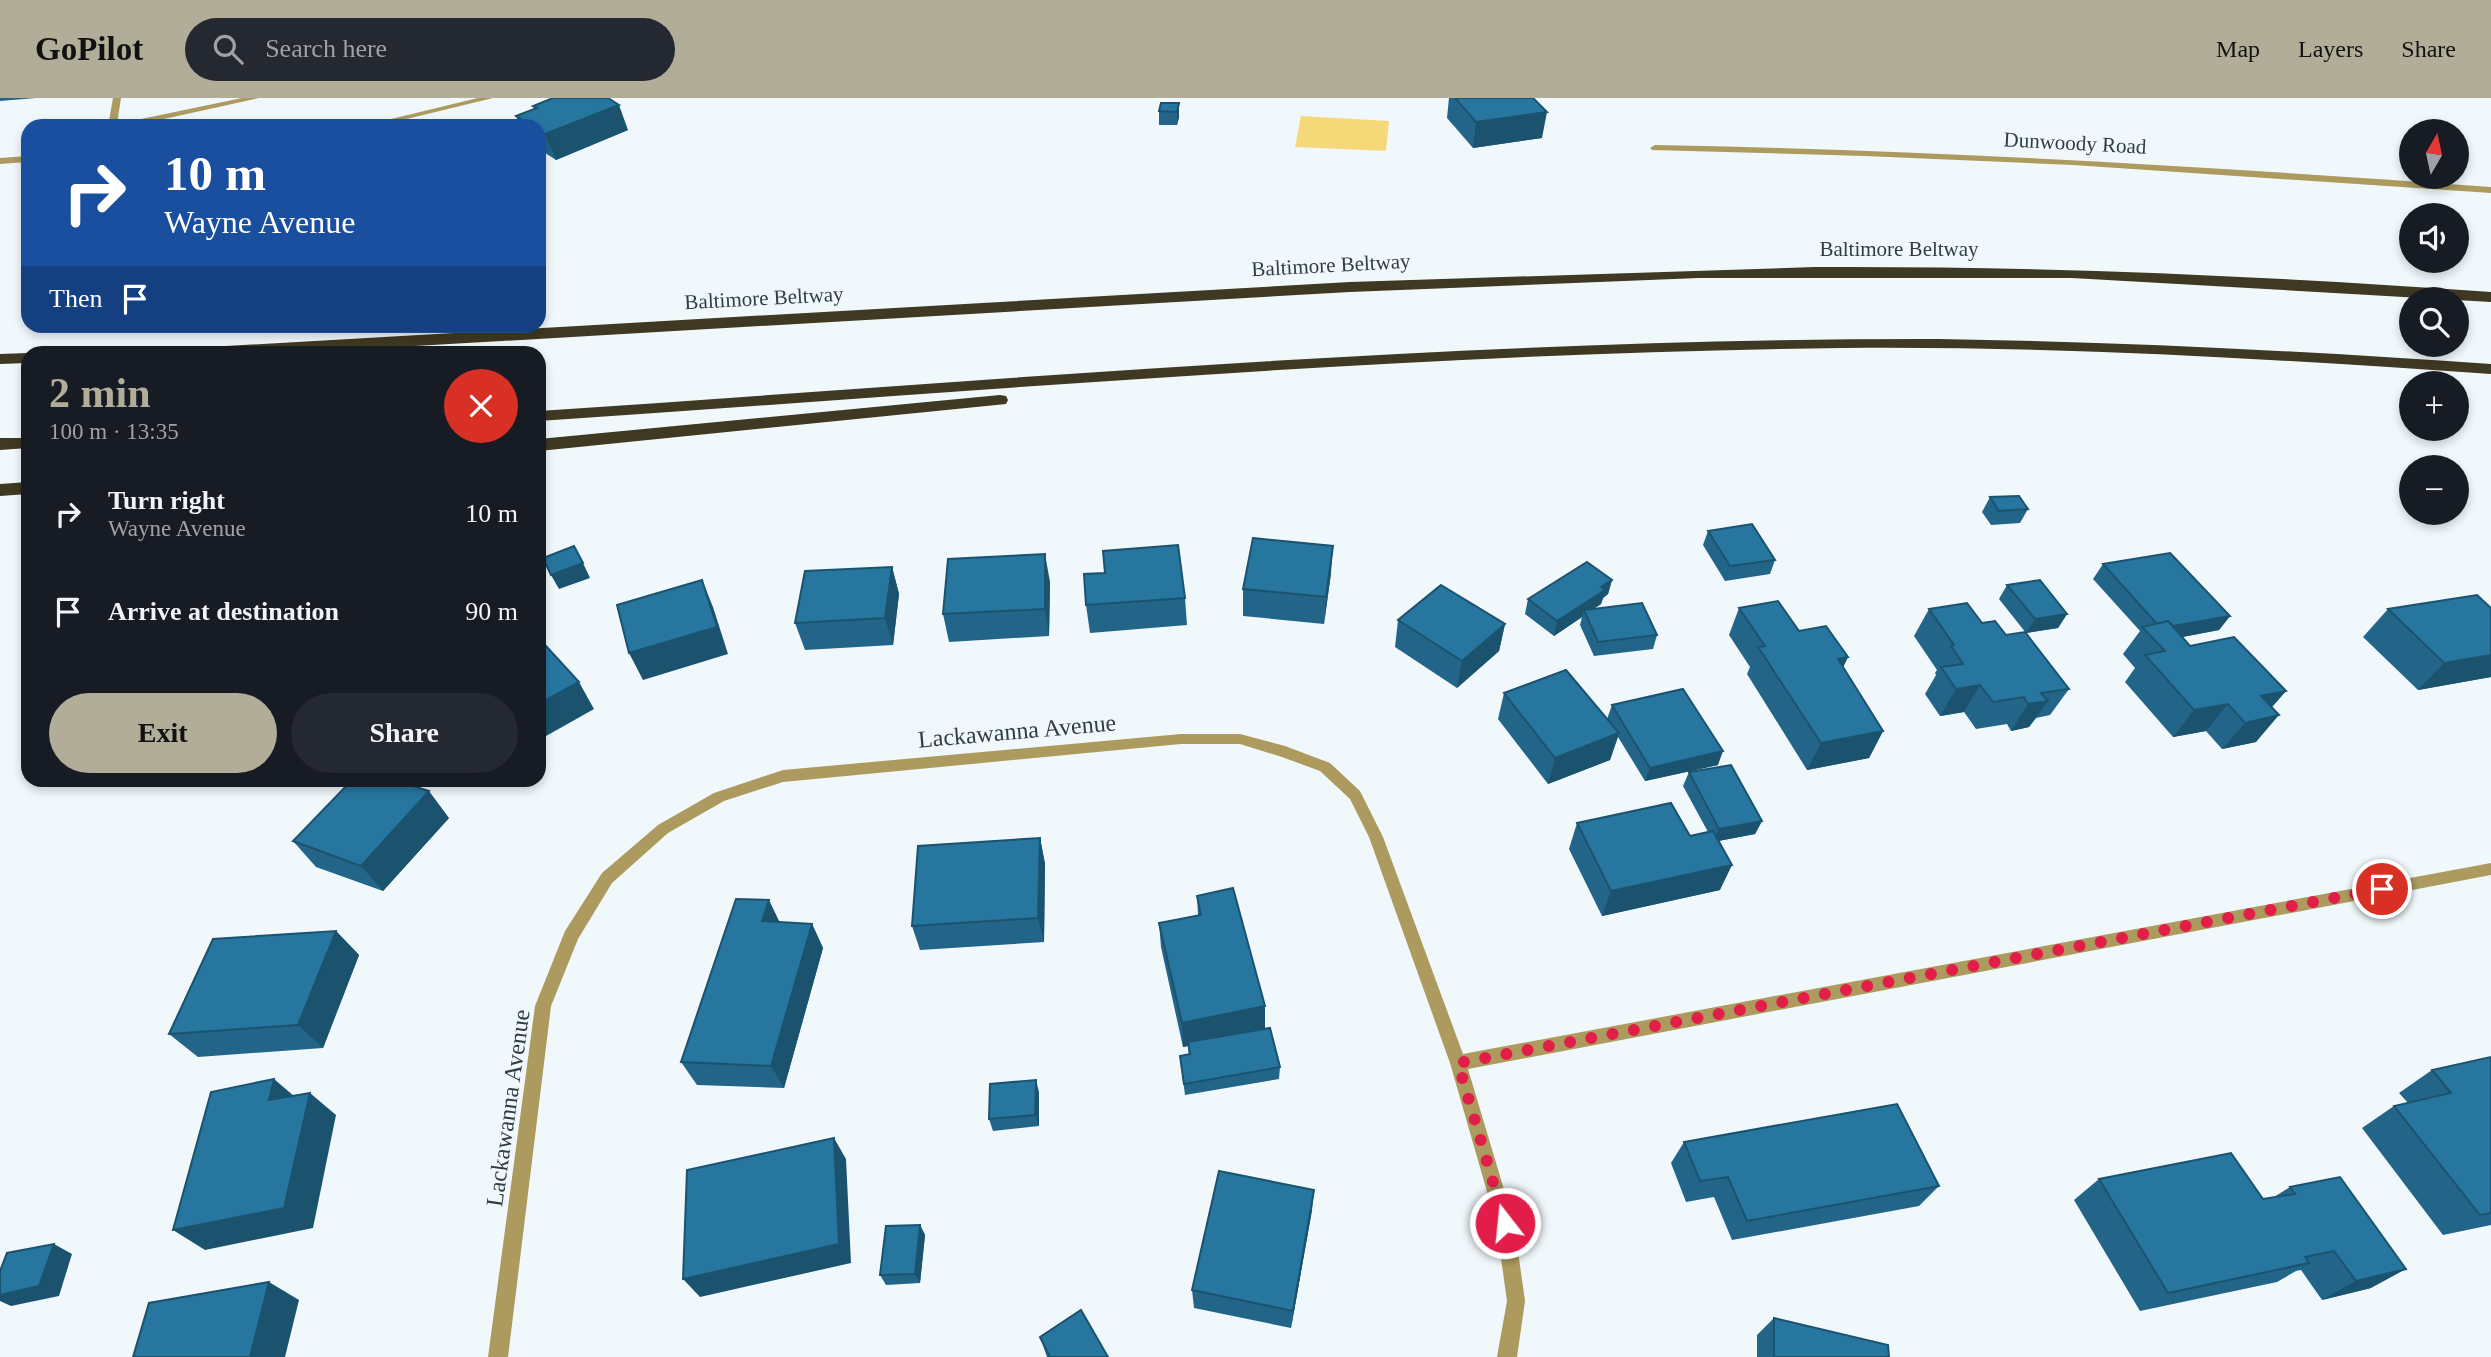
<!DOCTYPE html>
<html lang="en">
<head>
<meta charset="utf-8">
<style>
  :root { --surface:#171b24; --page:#242831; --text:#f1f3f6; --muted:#9ea1a6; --accent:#b2ad98 }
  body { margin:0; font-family:"Times New Roman",serif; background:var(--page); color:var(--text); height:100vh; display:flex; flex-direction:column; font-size:26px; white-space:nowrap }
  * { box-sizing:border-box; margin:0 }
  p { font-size:23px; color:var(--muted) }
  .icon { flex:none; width:38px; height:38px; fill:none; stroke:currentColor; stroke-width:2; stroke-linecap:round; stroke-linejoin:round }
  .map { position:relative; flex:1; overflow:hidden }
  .panel { position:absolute; left:21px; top:248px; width:525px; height:441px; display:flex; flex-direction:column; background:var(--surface); border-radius:21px; box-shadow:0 4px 10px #0003 }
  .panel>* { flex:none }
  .hud { position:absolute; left:21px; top:21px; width:525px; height:214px; border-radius:21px; box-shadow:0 4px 10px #0003; background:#1a4fa0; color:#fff; overflow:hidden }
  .needle { width:46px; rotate:9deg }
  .tools { position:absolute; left:2399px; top:21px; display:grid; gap:14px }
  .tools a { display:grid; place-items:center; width:70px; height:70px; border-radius:50%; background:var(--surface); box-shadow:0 4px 10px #0003; font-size:35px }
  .pin { position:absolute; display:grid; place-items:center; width:60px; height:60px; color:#fff; margin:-30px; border:4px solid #fff; border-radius:50%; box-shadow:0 2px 7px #0007 }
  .me { position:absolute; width:77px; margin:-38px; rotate:344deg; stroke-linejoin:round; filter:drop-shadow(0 0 5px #0008) }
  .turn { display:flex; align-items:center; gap:24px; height:147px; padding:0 28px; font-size:32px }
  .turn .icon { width:91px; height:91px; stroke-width:2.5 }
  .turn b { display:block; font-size:49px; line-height:60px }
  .then { display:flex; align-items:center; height:66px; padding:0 28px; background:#0003; gap:14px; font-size:26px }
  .round { display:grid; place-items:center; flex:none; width:74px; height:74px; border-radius:37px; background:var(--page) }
  .headline { display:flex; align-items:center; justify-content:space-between; height:119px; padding:0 28px }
  h1 { font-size:42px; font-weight:700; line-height:52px; color:var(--accent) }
  .cta { display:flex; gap:14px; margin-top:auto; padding:14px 28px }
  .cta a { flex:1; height:80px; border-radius:42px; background:var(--accent); color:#111; font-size:28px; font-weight:700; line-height:80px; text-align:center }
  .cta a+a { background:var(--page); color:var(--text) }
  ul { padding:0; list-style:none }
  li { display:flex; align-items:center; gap:21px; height:98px; padding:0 28px }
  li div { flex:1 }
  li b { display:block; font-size:26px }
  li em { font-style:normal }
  header { display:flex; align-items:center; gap:42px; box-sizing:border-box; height:98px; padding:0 35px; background:var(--accent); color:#111 }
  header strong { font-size:33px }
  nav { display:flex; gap:38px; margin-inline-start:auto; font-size:24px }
  .search { width:490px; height:63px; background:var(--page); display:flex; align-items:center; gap:18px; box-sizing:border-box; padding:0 24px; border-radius:38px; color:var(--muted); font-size:26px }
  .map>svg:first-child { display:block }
  .green { fill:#f5d878 }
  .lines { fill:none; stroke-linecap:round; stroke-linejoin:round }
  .lane { fill:#ac9a5e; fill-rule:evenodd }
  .street { fill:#ac9a5e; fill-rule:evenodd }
  .highway { fill:#3f3822; fill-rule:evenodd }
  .wall { fill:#226589 }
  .shaded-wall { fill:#1b536f }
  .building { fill:#27769f; stroke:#1b536f; stroke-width:2 }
  .route { stroke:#e11d48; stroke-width:12; stroke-dasharray:0 21.6 }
  .labels { text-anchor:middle; stroke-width:7; stroke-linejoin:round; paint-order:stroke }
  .far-street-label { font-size:21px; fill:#2f3d45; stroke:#f1f8fc }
  .street-label { font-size:24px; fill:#2f3d45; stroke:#f1f8fc }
</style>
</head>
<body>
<header>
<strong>GoPilot</strong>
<div class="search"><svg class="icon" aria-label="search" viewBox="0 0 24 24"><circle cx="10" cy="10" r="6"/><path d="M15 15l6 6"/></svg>Search here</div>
<nav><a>Map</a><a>Layers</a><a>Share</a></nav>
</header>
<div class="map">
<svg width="2491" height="1259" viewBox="0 0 2491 1259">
  <rect width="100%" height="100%" fill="#f1f8fc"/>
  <polygon class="green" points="1301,18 1389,23 1386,53 1295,49"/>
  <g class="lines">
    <g class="lane">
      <polygon points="113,0 121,0 117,26 242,0 259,0 132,28 108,28"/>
      <polygon points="478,0 493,0 378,28 362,28"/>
      <polygon points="28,58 28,64 0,66 0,60"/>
    </g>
    <g class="street">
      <path d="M1655,47C1934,52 2213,69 2491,89V95L2073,67L1865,58L1652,52L1650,50Z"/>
      <polygon points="1181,636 1240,636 1285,648 1330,665 1360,693 1383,739 1463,956 2491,765 2491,777 1468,971 1514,1125 1525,1203 1517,1259 1497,1259 1507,1203 1496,1125 1450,965 1369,739 1350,701 1320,673 1282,659 1240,646 1181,646 783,684 724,703 668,735 612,785 578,841 551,908 508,1259 488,1259 535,908 565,833 602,775 658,727 714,695 783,672"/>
    </g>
    <g class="highway">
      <path d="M1815,169C2041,168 2266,178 2491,194V204L2072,180H1699L1350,194L277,256H165L173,251L1350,184Z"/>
      <path d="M1939,241C2123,244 2307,253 2491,266V276C2275,261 2059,248 1843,250C1408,255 973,294 539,323V313C1005,282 1472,240 1939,241Z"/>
      <polygon points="28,255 28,265 0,266 0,256"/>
      <polygon points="1000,297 1006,298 1008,302 1006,306 539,353 539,341"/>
      <polygon points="0,340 28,340 28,350 0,352"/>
      <polygon points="28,384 28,396 0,398 0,386"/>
    </g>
  </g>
  <g class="wall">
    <polygon points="0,0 36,0 0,3"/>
    <polygon points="1449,0 1533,0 1542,40 1473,50 1447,20"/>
    <polygon points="1179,5 1179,19 1177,27 1159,27 1159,13"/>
    <polygon points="533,8 628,32 556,62 539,51 539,28 520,28 516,18 534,11"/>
    <polygon points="1990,399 2028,411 2020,425 1991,427 1982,414"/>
    <polygon points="1708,433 1775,462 1770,476 1725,483 1703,447"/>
    <polygon points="2103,466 2230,518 2219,532 2182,539 2190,548 2286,593 2272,609 2256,644 2222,651 2206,633 2173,639 2125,584 2135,570 2123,556 2140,533 2093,481"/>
    <polygon points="892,469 899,496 893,547 805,552 795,525"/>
    <polygon points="1331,475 1324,526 1243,518 1243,491"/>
    <polygon points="1612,482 1608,496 1603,500 1601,506 1593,511 1657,537 1653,551 1594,558 1580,527 1582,519 1554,538 1525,516 1528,501"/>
    <polygon points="1050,484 1049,538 949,544 943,516"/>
    <polygon points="2007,487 2067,516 2058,530 2026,535 1999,501"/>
    <polygon points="1185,500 1187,527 1090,535 1086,507"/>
    <polygon points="1739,510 1799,533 1848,559 1843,569 1883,633 1869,660 1807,672 1747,576 1750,569 1729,537"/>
    <polygon points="2491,510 2491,579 2418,592 2363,539 2388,511"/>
    <polygon points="1929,511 2006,537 2069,591 2050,617 2036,620 2029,629 2011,633 2007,626 1976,631 1964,614 1940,618 1925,596 1936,577 1935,575 1937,572 1914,538"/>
    <polygon points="1398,522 1505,526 1499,553 1457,590 1395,549"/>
    <polygon points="1504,595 1607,621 1612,607 1718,667 1645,683 1618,639 1610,662 1548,686 1498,621"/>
    <polygon points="1689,674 1762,723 1755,736 1718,743 1720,792 1602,818 1569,751 1577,725 1690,738 1708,734 1683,688"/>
    <polygon points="449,720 383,793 316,769 293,743"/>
    <polygon points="1040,740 1045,766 1044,844 920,852 912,828"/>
    <polygon points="1197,798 1265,908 1265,930 1280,969 1279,981 1185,997 1180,958 1189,957 1188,948 1183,949 1161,849 1159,825 1198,817"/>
    <polygon points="779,824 812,826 823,850 784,990 697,987 681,964"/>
    <polygon points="336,833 359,857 323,950 198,959 169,936"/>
    <polygon points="2491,959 2491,1127 2443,1137 2362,1030 2394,1008 2408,1005 2399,995 2432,972"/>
    <polygon points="1039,994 1039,1028 993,1033 989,1021"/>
    <polygon points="1684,1044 1939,1088 1919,1108 1732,1142 1714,1099 1686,1104 1671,1065"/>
    <polygon points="2099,1081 2263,1101 2274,1099 2290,1089 2371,1190 2322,1202 2301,1172 2296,1173 2277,1184 2140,1213 2074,1102"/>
    <polygon points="1312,1112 1291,1230 1194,1210 1192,1192"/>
    <polygon points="920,1127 925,1137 920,1185 886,1187 880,1177"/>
    <polygon points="1774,1220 1889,1259 1757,1259 1757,1237"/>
    <polygon points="1040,1239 1108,1259 1047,1259"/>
  </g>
  <g class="shaded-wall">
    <polygon points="1179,5 1179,19 1177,27 1177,14"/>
    <polygon points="619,7 628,32 556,62 545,36"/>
    <polygon points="1547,14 1542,40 1473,50 1476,24"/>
    <polygon points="1333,448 1331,475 1324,526 1326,499"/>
    <polygon points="1045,456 1050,484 1049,538 1045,511"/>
    <polygon points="583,465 590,480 559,491 551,477"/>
    <polygon points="892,469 899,496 893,547 885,520"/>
    <polygon points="702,482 713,509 728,556 643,582 629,555"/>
    <polygon points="1612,482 1608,496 1603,500 1601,506 1586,516 1584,512 1582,519 1554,538 1557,523"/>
    <polygon points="2067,516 2058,530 2026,535 2035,521"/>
    <polygon points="2230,518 2219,532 2156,544 2161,530"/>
    <polygon points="1505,526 1499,553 1457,590 1462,563"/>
    <polygon points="2491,557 2491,579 2418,592 2444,565"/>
    <polygon points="1848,559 1835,586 1838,561"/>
    <polygon points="579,584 594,611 539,642 539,606"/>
    <polygon points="1980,587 1964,614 1940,618 1956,591"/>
    <polygon points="2286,593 2262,620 2261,598"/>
    <polygon points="2048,603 2029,629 2011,633 2028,606"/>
    <polygon points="2228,606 2206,633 2173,639 2194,612"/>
    <polygon points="2279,617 2256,644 2222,651 2245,625"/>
    <polygon points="1883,633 1869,660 1807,672 1821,645"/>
    <polygon points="1619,635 1610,662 1548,686 1555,660"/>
    <polygon points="1723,653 1718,667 1645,683 1650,670"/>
    <polygon points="429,693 449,720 383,793 361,768"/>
    <polygon points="1762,723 1755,736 1713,744 1719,731"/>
    <polygon points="1040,740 1045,766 1044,844 1038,820"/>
    <polygon points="1732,767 1720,792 1602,818 1611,793"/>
    <polygon points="769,802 781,827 762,823"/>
    <polygon points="812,826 823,850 784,990 771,968"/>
    <polygon points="336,833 359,857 323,950 298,927"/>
    <polygon points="1265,908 1265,932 1183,949 1182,925"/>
    <polygon points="274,981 301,1004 269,1002"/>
    <polygon points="1036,982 1039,994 1039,1028 1035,1017"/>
    <polygon points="310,995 336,1017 313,1130 205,1152 173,1132"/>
    <polygon points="834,1040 846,1061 851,1165 700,1199 683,1181"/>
    <polygon points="1314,1092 1312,1112 1291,1230 1293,1213"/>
    <polygon points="920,1127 925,1137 920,1185 915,1176"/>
    <polygon points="54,1146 72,1156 59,1198 11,1208 0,1203 0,1197"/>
    <polygon points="2406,1171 2371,1190 2322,1202 2356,1183"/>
    <polygon points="269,1184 299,1202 285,1259 250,1259"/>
  </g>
  <g class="building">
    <polygon points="553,0 608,0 619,7 545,36 539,32 539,28 532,28 516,18 537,10 533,8"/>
    <polygon points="1455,0 1533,0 1547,14 1476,24"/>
    <polygon points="1161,5 1179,5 1177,14 1159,13"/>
    <polygon points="2019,398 2028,411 1999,413 1990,399"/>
    <polygon points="1752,426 1775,462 1730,468 1708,433"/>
    <polygon points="1253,440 1333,448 1326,499 1243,491"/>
    <polygon points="1178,447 1185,500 1086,507 1084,476 1105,475 1103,453"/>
    <polygon points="574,448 583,465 551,477 543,460"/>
    <polygon points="2170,455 2230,518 2173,528 2168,523 2157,526 2103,466"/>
    <polygon points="1045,456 1045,511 943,516 948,461"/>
    <polygon points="1587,464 1612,482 1601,489 1605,492 1557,523 1528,501"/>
    <polygon points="892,469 885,520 795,525 805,473"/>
    <polygon points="702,482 717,529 629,555 617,507"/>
    <polygon points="2040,482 2067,516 2035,521 2007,487"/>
    <polygon points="1441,487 1505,526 1462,563 1398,522"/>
    <polygon points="2477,497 2491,510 2491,557 2444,565 2388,511"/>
    <polygon points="1778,503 1799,533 1826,528 1848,559 1838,561 1883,633 1821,645 1758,549 1765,548 1739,510"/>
    <polygon points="1642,505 1657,537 1598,544 1584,512"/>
    <polygon points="1967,505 1982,525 1995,523 2006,537 2025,534 2069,591 2041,595 2048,603 2028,606 2024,599 1993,604 1980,587 1956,591 1941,569 1963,566 1951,548 1954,547 1929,511"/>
    <polygon points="2168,523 2190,548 2234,539 2286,593 2261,598 2279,617 2245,625 2228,606 2194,612 2145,557 2165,553 2142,529"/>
    <polygon points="546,548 579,584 539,606 539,552"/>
    <polygon points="1566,572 1619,635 1555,660 1504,595"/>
    <polygon points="1683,591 1723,653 1650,670 1612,607"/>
    <polygon points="1731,667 1762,723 1719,731 1689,674"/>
    <polygon points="352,682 394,682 429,693 361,768 293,743"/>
    <polygon points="1671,705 1690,738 1713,733 1732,767 1611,793 1577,725"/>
    <polygon points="1040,740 1038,820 912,828 918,748"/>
    <polygon points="1233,790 1265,908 1182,925 1159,825 1201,817 1197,798"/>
    <polygon points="736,801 769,802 762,823 812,826 771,968 681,964"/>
    <polygon points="336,833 298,927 169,936 213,841"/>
    <polygon points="1270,930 1280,969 1184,986 1180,958 1190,956 1188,944"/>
    <polygon points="2491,959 2491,1115 2480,1117 2394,1008 2451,995 2432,972"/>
    <polygon points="274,981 269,1002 310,995 284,1110 173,1132 211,994"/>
    <polygon points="1036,982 1035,1017 989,1021 990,986"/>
    <polygon points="1897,1006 1939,1088 1747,1123 1728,1079 1700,1083 1684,1044"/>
    <polygon points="834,1040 839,1146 683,1181 687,1072"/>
    <polygon points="2231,1055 2263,1101 2295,1096 2290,1089 2340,1079 2406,1171 2356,1183 2334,1153 2305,1159 2309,1165 2168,1195 2099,1081"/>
    <polygon points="1219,1073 1314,1092 1293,1213 1192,1192"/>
    <polygon points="920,1127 915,1176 880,1177 886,1128"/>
    <polygon points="54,1146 39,1188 0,1197 0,1173 7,1155"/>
    <polygon points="269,1184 250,1259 133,1259 149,1205"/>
    <polygon points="1081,1212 1108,1259 1050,1259 1040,1239"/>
    <polygon points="1774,1220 1888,1247 1889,1259 1774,1259"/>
  </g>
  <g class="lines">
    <polyline class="route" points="1505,1125 1458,965 2382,791"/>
  </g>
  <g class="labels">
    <g class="far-street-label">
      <text transform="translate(2075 45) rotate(3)" y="7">Dunwoody Road</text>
      <text x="1899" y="158">Baltimore Beltway</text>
      <text transform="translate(1331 167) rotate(-3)" y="7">Baltimore Beltway</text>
      <text transform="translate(764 200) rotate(-3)" y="7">Baltimore Beltway</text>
    </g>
    <g class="street-label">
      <text transform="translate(1017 633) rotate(-5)" y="8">Lackawanna Avenue</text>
      <text transform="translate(508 1010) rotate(-82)" y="8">Lackawanna Avenue</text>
    </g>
  </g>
</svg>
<div class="tools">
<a><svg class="needle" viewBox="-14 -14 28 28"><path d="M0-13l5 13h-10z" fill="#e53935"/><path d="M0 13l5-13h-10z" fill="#9ea1a6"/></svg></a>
<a><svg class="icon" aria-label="sound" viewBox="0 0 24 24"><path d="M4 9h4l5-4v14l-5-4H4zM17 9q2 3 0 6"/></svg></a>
<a><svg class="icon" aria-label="search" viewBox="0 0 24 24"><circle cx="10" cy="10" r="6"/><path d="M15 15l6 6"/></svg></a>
<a>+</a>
<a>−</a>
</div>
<div class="pin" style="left:2382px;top:791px;background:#d93025"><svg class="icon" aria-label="arrive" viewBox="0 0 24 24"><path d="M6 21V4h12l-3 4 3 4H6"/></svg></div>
<svg class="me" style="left:1505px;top:1125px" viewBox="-20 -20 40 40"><circle r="17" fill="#e11d48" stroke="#fff" stroke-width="3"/><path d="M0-11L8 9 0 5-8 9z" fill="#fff"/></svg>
<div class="hud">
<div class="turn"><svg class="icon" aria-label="right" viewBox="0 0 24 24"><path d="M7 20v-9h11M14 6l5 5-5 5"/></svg><div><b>10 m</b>Wayne Avenue</div></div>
<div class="then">Then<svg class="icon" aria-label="arrive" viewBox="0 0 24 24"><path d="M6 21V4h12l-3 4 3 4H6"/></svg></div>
</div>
<section class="panel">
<div class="headline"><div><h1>2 min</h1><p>100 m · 13:35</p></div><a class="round" style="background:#d93025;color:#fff"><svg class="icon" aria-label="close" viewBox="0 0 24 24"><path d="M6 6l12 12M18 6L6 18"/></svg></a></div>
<ul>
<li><svg class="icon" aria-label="right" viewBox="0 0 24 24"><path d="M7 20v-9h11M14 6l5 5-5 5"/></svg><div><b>Turn right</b><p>Wayne Avenue</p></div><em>10 m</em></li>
<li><svg class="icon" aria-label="arrive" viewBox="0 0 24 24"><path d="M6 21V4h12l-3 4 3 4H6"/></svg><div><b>Arrive at destination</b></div><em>90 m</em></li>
</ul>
<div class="cta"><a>Exit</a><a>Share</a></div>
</section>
</div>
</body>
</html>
